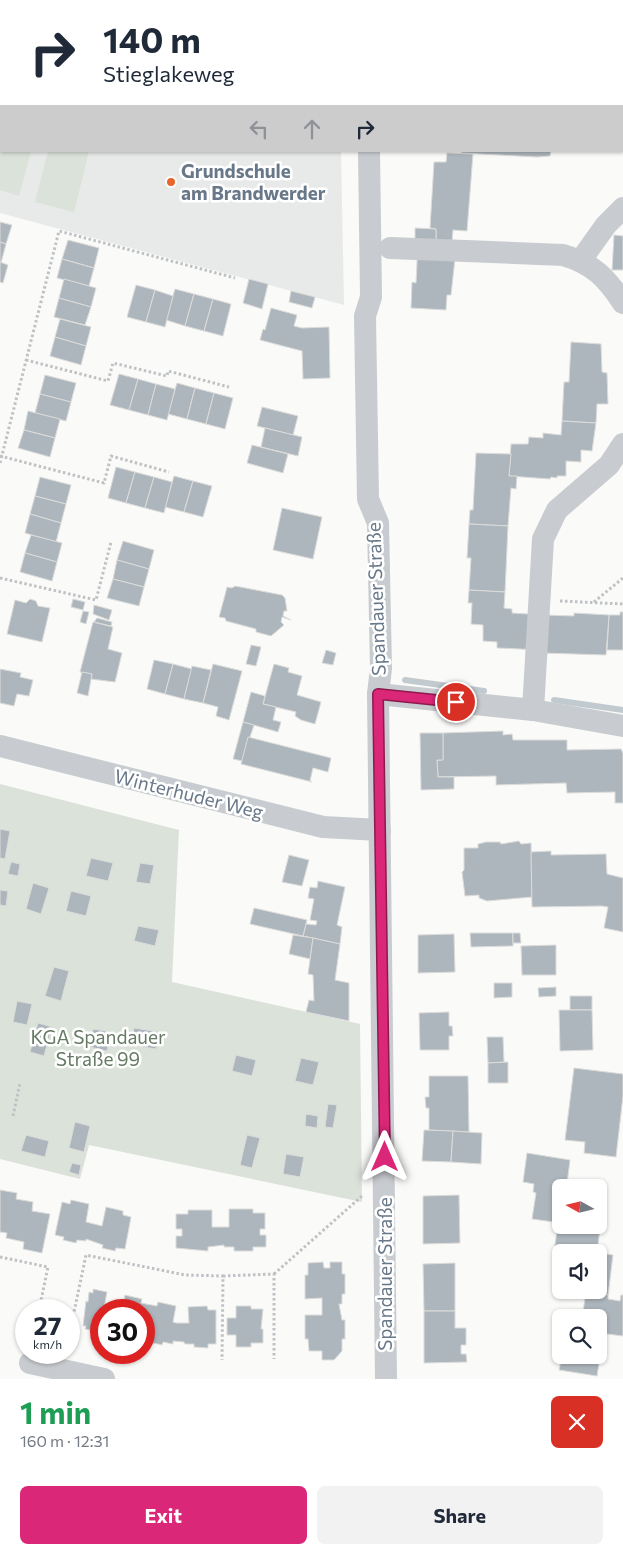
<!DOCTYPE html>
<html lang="en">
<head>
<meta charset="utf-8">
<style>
  :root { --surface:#fff; --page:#f2f2f3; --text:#1f2937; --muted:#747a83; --accent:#db2777 }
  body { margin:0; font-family:Commissioner,sans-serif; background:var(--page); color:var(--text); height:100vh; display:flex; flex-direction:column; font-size:19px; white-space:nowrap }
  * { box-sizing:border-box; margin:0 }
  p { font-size:16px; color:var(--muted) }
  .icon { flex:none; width:28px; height:28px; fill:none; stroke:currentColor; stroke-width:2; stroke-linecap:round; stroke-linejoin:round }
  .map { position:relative; height:1379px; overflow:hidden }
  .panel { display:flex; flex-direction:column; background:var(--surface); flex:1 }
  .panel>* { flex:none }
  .top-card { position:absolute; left:0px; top:0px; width:624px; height:152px; box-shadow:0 1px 4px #0004; background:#fff; color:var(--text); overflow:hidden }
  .needle { width:32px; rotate:278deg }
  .controls { position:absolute; left:552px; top:1179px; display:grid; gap:10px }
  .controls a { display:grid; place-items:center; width:55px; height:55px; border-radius:8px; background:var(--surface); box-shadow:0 1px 4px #0004; font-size:25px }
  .speed { position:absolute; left:15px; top:1299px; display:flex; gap:10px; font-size:25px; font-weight:700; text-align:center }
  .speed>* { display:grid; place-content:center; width:65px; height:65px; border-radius:50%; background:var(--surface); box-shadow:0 1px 4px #0004; line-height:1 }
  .speed small { font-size:12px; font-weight:400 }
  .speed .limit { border:8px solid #d22; background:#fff; color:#111 }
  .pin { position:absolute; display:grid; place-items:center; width:42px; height:42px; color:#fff; margin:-21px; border:2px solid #fff; border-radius:50%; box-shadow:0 1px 5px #0007 }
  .me { position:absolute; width:55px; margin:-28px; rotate:0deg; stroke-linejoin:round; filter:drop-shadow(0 0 4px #0008) }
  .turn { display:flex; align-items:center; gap:18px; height:105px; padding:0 20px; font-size:22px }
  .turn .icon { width:65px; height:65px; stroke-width:2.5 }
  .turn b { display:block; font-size:35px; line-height:42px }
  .lanes { display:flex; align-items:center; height:48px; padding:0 20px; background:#0003; justify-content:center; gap:25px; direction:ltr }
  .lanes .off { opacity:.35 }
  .round { display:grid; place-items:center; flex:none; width:52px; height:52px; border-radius:8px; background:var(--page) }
  .overview { display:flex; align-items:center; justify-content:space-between; height:85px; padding:0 20px }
  h1 { font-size:30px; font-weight:700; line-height:38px; color:#1e9e55 }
  .cta { display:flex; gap:10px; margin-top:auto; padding:10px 20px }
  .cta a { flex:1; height:58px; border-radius:8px; background:var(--accent); color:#fff; font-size:20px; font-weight:700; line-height:58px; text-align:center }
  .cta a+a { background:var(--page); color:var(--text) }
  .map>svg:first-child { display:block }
  .built { fill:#e8e9e9 }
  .green { fill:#dbe2d9 }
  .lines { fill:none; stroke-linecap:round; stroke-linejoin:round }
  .stream { stroke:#c1cacf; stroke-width:6 }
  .building { fill:#aeb6bd; stroke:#dcdcda }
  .path { stroke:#bfc2c5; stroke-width:3; stroke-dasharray:2.5 2.5; stroke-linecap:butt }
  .minor { stroke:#c8cbcf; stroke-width:22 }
  .route-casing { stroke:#8e194d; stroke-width:12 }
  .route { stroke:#db2777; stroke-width:9 }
  .poi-dot { fill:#e6672c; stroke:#fff; stroke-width:2 }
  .labels { text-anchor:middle; stroke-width:5; stroke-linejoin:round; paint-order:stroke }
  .poi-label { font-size:19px; font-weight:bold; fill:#687889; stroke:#fff; text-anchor:start }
  .street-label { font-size:19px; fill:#687889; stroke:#fff }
  .park-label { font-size:19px; fill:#667a64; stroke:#fff }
</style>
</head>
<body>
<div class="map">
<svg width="623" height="1379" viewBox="0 0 623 1379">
  <rect width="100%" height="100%" fill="#fafaf8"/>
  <polygon class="built" points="0,0 337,0 1,1 1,151 341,151 344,305 0,213"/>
  <g class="green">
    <polygon points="0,48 1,151 31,151 19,196 0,190"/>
    <polygon points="48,151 89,151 74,212 35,202"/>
    <polygon points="0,784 179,830 172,982 360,1024 362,1202 89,1145 80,1179 0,1159"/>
  </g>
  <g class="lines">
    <g class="stream">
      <polyline points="405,680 484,691"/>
      <polyline points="554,700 623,710"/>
    </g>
  </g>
  <g class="building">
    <polygon points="0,0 53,0 1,1 1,20"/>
    <polygon points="111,0 228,0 233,1 111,1"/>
    <polygon points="541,0 577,0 538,1"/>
    <polygon points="462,151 551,151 550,156 537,157 461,153"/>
    <polygon points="447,153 473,154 467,231 453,230 452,242 436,241 436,229 430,228 434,162 446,162"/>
    <polygon points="0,222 12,225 6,244 0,242"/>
    <polygon points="415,228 436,229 436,241 455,259 451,295 447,295 446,310 411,308 412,282 416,283 418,241 415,241"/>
    <polygon points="614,235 623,236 623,270 612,270"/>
    <polygon points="68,240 99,248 94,268 62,259"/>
    <polygon points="0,242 6,244 1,263 0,262"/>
    <polygon points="62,259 94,268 89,286 57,278"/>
    <polygon points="0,262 8,265 3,283 0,282"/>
    <polygon points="64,279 96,288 91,307 59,298"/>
    <polygon points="249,279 268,284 262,309 243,303"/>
    <polygon points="136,285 155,290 146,322 127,317"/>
    <polygon points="175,289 194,294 185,326 166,320"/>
    <polygon points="155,290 173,296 165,327 146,322"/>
    <polygon points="291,291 315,297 312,308 289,302"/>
    <polygon points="194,294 213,299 204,331 185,326"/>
    <polygon points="59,298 91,307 85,325 54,317"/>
    <polygon points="213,299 231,304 223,336 204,331"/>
    <polygon points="271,308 297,315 294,326 302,328 329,327 330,378 303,379 302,351 260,340 263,329 265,330"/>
    <polygon points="60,319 91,327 86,346 55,337"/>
    <polygon points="55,337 86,346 81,365 50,356"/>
    <polygon points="571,342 601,344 602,372 607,373 608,404 597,404 596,423 562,421 564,382 569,382"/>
    <polygon points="119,374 138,379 129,410 110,405"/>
    <polygon points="45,375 76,383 71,402 40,394"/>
    <polygon points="138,379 156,384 148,415 129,410"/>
    <polygon points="177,383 195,388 187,419 168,414"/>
    <polygon points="156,384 175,389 167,420 148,415"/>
    <polygon points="195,388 214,393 206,424 187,419"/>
    <polygon points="214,393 233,398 225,429 206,424"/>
    <polygon points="40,394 71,402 66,421 35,413"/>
    <polygon points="262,407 298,416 293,435 257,426"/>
    <polygon points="28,411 60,419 55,438 24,430"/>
    <polygon points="562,421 596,423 592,451 581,450 581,462 566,461 566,476 557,476 557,478 551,477 550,479 509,476 511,444 528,444 529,437 543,438 543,433 561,435"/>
    <polygon points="265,428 302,437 298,456 261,447"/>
    <polygon points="24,430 55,438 50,457 18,448"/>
    <polygon points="252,445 288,454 283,473 247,463"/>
    <polygon points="476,453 511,454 509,476 517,476 516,489 511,488 508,526 469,524 470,510 473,510"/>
    <polygon points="116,467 135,472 126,503 108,498"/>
    <polygon points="135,472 154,477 145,508 126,503"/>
    <polygon points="174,476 193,481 184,512 165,507"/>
    <polygon points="40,477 71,485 66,504 35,496"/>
    <polygon points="154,477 172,482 164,513 145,508"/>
    <polygon points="193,481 212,486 203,517 184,512"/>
    <polygon points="35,496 66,504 61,523 30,514"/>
    <polygon points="282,508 322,517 313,559 273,550"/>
    <polygon points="30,514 61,523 56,542 25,533"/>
    <polygon points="469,524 508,526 505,592 469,590 471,558 467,558"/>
    <polygon points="31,535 62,543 57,562 25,553"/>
    <polygon points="123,541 154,550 149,569 117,560"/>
    <polygon points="25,553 57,562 52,581 20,572"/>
    <polygon points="117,560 149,569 144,587 113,579"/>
    <polygon points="113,579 144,587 139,606 107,598"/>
    <polygon points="235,586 282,595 285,598 287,611 284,611 283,616 291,620 282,617 281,622 284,625 271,636 256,632 256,629 226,621 225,618 219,617 225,595 227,587 232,588"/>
    <polygon points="469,590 505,592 504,608 512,609 512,613 544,615 543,650 497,648 497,642 483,641 483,625 471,624 472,603 468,603"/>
    <polygon points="30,599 36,601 38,606 50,608 42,642 7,634 15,600 26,603"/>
    <polygon points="73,599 85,602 83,610 71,607"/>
    <polygon points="94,605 112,610 109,620 93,614"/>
    <polygon points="83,611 89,612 86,624 80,622"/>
    <polygon points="620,612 623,612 623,650 607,650 609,615 620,615"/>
    <polygon points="574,613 609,615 606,655 543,653 544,615 574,616"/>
    <polygon points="97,618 112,622 111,626 94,622"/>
    <polygon points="93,622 113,627 108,649 122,653 115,682 91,679 92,674 80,672"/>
    <polygon points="251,645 261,647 256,666 246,664"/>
    <polygon points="326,650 336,653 333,665 322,663"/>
    <polygon points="154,660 173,664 165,694 147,689"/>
    <polygon points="173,664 192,669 184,699 165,694"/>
    <polygon points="213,664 242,671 229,720 216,716 218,707 203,703"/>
    <polygon points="274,664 289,668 288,672 302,676 297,695 321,702 315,724 301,720 295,716 296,712 263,704"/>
    <polygon points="192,666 211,670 203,703 184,699"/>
    <polygon points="0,669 21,673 20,677 33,680 29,696 17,694 14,706 0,703"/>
    <polygon points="82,672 92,674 88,696 77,693"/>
    <polygon points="251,692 265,696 263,704 276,707 273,720 281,722 278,732 243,722"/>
    <polygon points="243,722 254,725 242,761 233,759"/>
    <polygon points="503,731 503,735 512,734 513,740 567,740 567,750 621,749 623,753 623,803 615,803 615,792 567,793 566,783 496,785 496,776 438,777 437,760 443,760 443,733"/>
    <polygon points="420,733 443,733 443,760 437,760 438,777 454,777 454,789 421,790"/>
    <polygon points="248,737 331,758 328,772 313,768 310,781 312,782 241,764"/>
    <polygon points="0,829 10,831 5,859 0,858"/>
    <polygon points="519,841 521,844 531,843 532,897 487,901 479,898 479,895 465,896 462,872 464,870 464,848 478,848 478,844 486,842 500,842 501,844"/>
    <polygon points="551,851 551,855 606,854 607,874 623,878 623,932 604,928 608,907 602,906 532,907 531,852"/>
    <polygon points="289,855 309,860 302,886 282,882"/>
    <polygon points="91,858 113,863 108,881 86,876"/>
    <polygon points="11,862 20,864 18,876 8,874"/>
    <polygon points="140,863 154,865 150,884 136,882"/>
    <polygon points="318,881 345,887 337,925 342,927 340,944 303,936 306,924 316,925 317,921 310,920 314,899 308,898 310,887 317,888"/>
    <polygon points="33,883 49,888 41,914 26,909"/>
    <polygon points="0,890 8,891 6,906 0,905"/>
    <polygon points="71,891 91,896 86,916 66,911"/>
    <polygon points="254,908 307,920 303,936 250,924"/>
    <polygon points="138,926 159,930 155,946 134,941"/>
    <polygon points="470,933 513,933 513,946 471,947"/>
    <polygon points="513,933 520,933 521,943 513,943"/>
    <polygon points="454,934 455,972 418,973 418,935"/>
    <polygon points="293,935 313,938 310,959 289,954"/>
    <polygon points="313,938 340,944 335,980 349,983 349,1021 306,1012 309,1000 314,1001 313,975 308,974"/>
    <polygon points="556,945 556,975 522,975 521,946"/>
    <polygon points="54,967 69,971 61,1001 45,996"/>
    <polygon points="494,983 512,983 512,997 494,998"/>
    <polygon points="556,987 556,996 539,997 538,988"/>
    <rect x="570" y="996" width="22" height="14"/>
    <polygon points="17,1001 32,1004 27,1025 13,1022"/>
    <polygon points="559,1010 592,1010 593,1050 560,1051"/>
    <polygon points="449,1012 449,1026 452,1026 453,1036 449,1036 449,1050 420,1050 419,1013"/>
    <polygon points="38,1023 52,1027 44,1056 30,1052"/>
    <polygon points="134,1028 159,1032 156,1049 131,1045"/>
    <polygon points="93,1029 111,1032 107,1051 90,1047"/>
    <polygon points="487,1037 503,1037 504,1062 488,1063"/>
    <polygon points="236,1055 256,1060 252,1076 232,1071"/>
    <polygon points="301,1058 319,1062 313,1085 295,1081"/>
    <polygon points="508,1062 508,1083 488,1083 488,1063"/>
    <polygon points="574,1068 623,1074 623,1096 616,1157 584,1153 585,1142 565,1140"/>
    <polygon points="429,1076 468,1076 469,1132 429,1130 429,1108 426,1108 425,1097 429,1097"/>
    <polygon points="328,1104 337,1105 333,1128 325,1127"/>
    <polygon points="306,1114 318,1116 317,1128 305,1126"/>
    <polygon points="75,1122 90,1126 84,1152 69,1148"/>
    <polygon points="424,1130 453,1131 451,1162 422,1161"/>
    <polygon points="453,1131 482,1133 481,1164 451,1162"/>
    <polygon points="26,1135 49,1141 45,1157 21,1151"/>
    <polygon points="247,1135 260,1138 252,1168 240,1165"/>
    <polygon points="527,1153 570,1160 567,1184 583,1186 583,1188 561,1188 561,1223 532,1219 536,1193 533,1192 534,1184 523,1182"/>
    <polygon points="286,1154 304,1157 300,1177 283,1174"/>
    <polygon points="72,1163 81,1165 79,1175 69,1172"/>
    <polygon points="0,1190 17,1193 16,1199 33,1202 32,1211 50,1214 42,1253 23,1249 24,1242 6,1238 7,1233 0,1232"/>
    <polygon points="459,1195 460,1243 423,1244 423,1196"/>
    <polygon points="71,1200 89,1204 86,1222 102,1226 106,1207 123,1211 123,1215 131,1217 125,1249 116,1248 115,1251 102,1248 103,1245 86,1239 86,1241 77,1240 76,1243 63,1240 64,1237 55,1235 62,1202 70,1204"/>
    <polygon points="229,1209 253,1209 253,1213 265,1213 265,1229 260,1229 260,1235 266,1235 266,1247 253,1247 253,1251 234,1251 234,1247 224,1247 224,1245 208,1247 208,1251 176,1248 176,1236 182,1236 182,1229 176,1229 176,1214 188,1214 188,1210 212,1210 212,1227 229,1227"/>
    <polygon points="558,1223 600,1229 597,1252 554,1252"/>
    <polygon points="599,1253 613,1255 608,1295 573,1290 599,1290"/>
    <polygon points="323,1262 324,1268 330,1268 330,1262 342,1262 342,1274 345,1274 345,1294 342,1294 342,1304 339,1304 342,1320 345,1320 345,1339 342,1339 342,1351 334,1360 322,1360 322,1351 309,1351 308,1339 305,1339 305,1315 322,1315 322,1298 305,1299 305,1275 308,1275 308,1263"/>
    <polygon points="455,1263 455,1311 424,1311 423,1264"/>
    <polygon points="93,1289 107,1292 104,1308 118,1310 101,1310 101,1330 95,1328 95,1331 85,1329 86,1326 83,1326 86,1301 88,1302 89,1292 93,1293"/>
    <polygon points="586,1292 608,1295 608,1299 620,1301 621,1295 623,1295 623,1336 599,1333 599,1318 582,1318"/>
    <polygon points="125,1295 142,1299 141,1303 157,1306 158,1302 176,1306 173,1322 176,1323 189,1323 188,1307 207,1306 208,1310 216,1310 216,1344 208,1344 208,1348 194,1347 194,1344 185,1344 184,1342 173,1341 173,1344 163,1342 162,1345 149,1342 150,1339 144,1338 144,1310 122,1310"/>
    <polygon points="236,1306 251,1306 251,1309 263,1309 261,1329 263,1329 263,1343 251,1343 251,1347 236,1347 236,1335 227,1335 227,1318 236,1318"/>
    <polygon points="424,1311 455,1311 455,1328 466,1328 466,1345 461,1345 461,1354 466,1354 467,1362 424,1363"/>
    <polygon points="599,1333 604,1333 597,1376 559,1370 562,1355 599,1355"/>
  </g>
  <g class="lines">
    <g class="path">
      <polyline points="26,360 108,381 113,363 167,376 168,371 229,387"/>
      <polyline points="0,456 104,483 111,456 169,472"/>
      <polyline points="0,463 59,231 235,278"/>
      <polyline points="0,578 96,600 111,542"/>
      <polyline points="560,601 623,604"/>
      <polyline points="594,602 623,578"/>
      <polyline points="13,1116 20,1083"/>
      <polyline points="0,1257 48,1267 39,1310"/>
      <polyline points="274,1274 362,1196"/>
      <polyline points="223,1276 274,1274 274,1359"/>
      <polyline points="69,1336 86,1255 185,1275 223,1276 222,1360"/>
    </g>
    <g class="minor">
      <polyline points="357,0 357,1"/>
      <polyline points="369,151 371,297 365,316 368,499 378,523 381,668 378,694 386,1379"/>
      <path d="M390,248L563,255C593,264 606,277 623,303"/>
      <polyline points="581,260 606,225 623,208"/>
      <polyline points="378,694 533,710 623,726"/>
      <polyline points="533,710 543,539 557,510 609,465 623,444"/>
      <polyline points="0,746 323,827 380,830"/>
      <polyline points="30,1363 104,1379"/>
    </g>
  </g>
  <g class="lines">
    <g class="route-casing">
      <polyline id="route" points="385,1157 378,694 456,702"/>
    </g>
    <use href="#route" class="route"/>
  </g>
  <circle class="poi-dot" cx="171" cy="182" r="5"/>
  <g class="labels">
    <g class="poi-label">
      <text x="181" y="178">Grundschule<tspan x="181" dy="22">am Brandwerder</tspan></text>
    </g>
    <g class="street-label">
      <text transform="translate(376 599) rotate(-92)" y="7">Spandauer Straße</text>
      <text transform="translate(189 794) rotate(14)" y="7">Winterhuder Weg</text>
      <text transform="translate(385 1274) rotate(-90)" y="7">Spandauer Straße</text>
    </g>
    <g class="park-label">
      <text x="98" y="1044">KGA Spandauer<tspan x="98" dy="22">Straße 99</tspan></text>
    </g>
  </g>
</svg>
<div class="controls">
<a><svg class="needle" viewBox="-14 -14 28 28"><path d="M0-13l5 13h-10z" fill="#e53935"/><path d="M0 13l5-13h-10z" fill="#747a83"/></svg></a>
<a><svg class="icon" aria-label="sound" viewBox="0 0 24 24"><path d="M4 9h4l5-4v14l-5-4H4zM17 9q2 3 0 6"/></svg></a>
<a><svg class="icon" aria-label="search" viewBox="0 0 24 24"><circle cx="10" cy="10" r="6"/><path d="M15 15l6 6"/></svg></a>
</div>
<div class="speed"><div>27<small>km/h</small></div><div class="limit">30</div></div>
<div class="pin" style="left:456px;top:702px;background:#d93025"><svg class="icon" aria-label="arrive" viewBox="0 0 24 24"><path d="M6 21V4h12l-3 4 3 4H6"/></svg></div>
<svg class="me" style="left:385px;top:1157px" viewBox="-20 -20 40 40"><path d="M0-17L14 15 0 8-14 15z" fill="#db2777" stroke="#fff" stroke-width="4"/></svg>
<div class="top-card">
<div class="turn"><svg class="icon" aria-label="right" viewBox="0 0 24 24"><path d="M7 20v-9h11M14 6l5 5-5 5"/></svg><div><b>140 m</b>Stieglakeweg</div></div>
<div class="lanes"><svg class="icon off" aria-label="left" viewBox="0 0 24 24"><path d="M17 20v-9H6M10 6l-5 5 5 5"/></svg><svg class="icon off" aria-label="ahead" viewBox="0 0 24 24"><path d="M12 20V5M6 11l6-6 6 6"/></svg><svg class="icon" aria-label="right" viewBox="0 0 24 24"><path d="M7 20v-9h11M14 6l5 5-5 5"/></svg></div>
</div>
</div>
<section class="panel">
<div class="overview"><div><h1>1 min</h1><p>160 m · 12:31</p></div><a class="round" style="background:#d93025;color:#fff"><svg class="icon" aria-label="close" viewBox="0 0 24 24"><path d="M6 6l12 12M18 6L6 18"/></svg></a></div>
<div class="cta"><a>Exit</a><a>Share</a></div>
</section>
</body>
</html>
